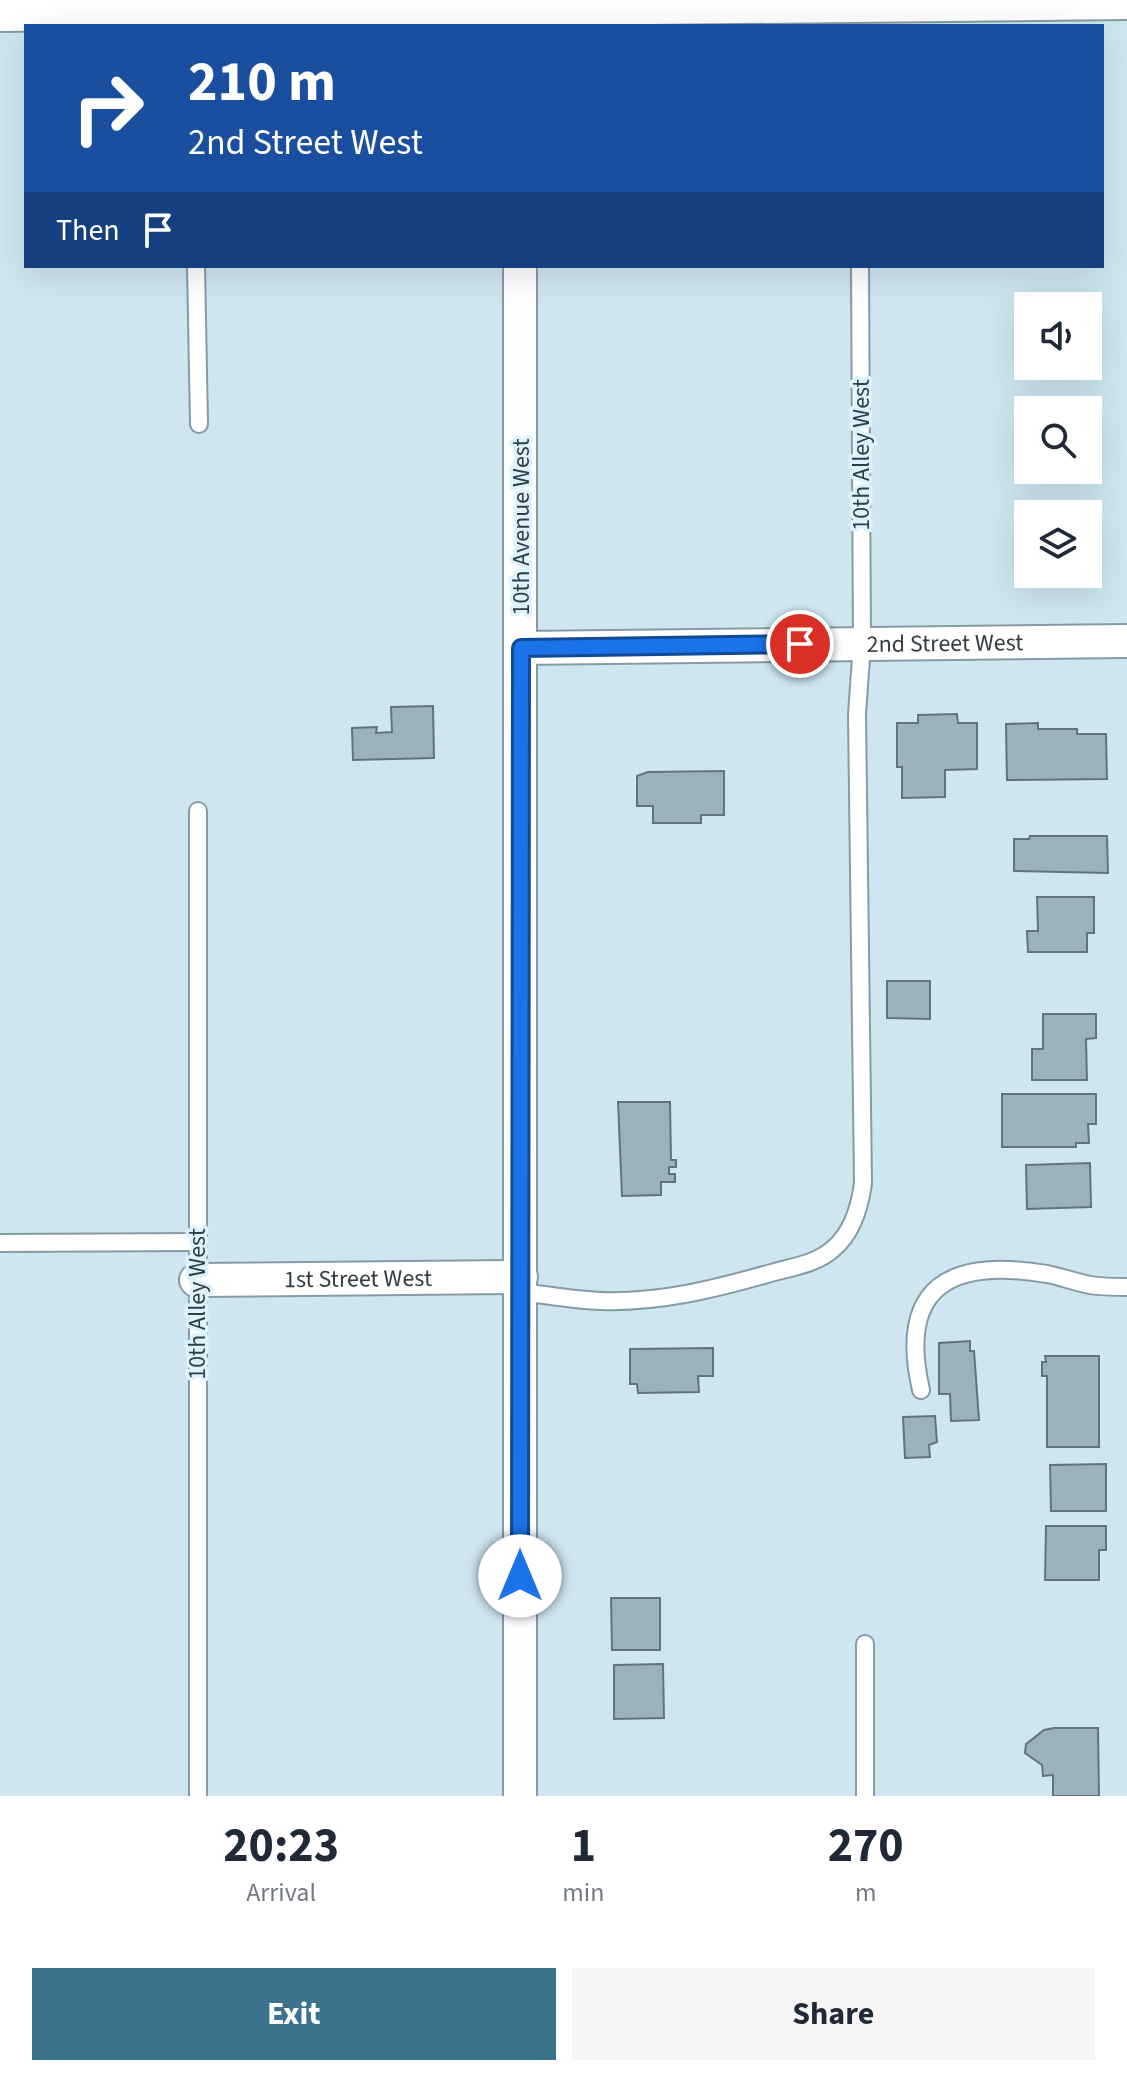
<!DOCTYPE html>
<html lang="en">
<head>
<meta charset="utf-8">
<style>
  :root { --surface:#fff; --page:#f6f6f7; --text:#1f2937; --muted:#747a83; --accent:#3b738d }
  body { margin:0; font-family:"Source Sans 3",sans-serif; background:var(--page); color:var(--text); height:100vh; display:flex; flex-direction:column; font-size:30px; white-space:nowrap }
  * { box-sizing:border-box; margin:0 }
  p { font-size:26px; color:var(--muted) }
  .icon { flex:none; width:44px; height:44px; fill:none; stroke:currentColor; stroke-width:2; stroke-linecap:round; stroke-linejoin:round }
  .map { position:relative; height:1796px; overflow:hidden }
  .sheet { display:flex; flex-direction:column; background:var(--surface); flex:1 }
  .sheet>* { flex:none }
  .top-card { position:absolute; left:24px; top:24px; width:1080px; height:244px; border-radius:0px; box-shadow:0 8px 32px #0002; background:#1a4fa0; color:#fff; overflow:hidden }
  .fabs { position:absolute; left:1014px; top:292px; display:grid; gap:16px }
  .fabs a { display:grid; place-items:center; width:88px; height:88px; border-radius:0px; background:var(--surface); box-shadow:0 8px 32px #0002; font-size:40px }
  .pin { position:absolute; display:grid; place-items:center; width:68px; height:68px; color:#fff; margin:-34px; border:4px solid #fff; border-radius:50%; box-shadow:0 2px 8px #0007 }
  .me { position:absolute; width:88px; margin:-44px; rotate:0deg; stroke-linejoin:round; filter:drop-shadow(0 0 6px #0008) }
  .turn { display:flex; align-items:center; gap:28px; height:168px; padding:0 32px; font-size:36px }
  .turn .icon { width:104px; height:104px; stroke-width:2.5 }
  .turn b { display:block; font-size:56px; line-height:68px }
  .then { display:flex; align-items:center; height:76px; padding:0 32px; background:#0003; gap:16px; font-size:30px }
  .eta { display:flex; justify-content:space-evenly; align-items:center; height:136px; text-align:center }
  .eta b { font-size:48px; font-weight:700; line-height:56px }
  .primary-button { display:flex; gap:16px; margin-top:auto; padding:16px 32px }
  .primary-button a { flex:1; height:92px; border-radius:0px; background:var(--accent); color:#fff; font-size:32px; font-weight:700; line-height:92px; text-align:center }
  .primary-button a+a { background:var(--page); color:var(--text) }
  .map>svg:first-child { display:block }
  .building { fill:#9bb1bc; stroke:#60747e; stroke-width:2 }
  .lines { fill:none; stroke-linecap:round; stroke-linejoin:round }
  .lane-casing { stroke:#869ba6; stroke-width:20 }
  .street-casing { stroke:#869ba6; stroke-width:36 }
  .lane { stroke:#fff; stroke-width:16 }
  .street { stroke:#fff; stroke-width:32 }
  .route-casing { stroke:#114b97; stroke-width:20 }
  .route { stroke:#1a73e8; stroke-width:14 }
  .labels { text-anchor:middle; stroke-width:7; stroke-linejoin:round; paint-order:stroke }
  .street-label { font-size:24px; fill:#343e42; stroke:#dcf3ff }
</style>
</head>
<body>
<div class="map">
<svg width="1127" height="1796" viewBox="0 0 1127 1796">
  <rect width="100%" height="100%" fill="#cfe6f1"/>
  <g class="building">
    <polygon points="433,706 434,758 353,760 352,728 377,727 376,733 392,732 391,707"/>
    <polygon points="957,714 958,723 977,723 977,769 945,770 945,797 902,798 902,767 897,767 897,723 918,723 918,715"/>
    <polygon points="1038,723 1038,729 1077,729 1077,734 1106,734 1107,779 1007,780 1006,724"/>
    <polygon points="724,771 724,815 701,815 701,823 653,823 653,806 637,806 637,776 648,772"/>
    <polygon points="1030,836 1107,836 1108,873 1014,871 1014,839 1029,839"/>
    <polygon points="1037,897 1094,897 1094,933 1087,933 1087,952 1028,952 1027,931 1038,931"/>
    <polygon points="887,981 930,981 930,1019 887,1018"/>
    <polygon points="1043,1014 1096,1014 1096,1038 1086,1039 1087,1080 1032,1080 1032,1049 1043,1049"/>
    <polygon points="1002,1094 1096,1094 1096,1124 1088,1124 1089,1143 1076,1143 1076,1147 1002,1147"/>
    <polygon points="618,1102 670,1102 671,1160 676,1160 676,1167 669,1167 669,1174 675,1174 675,1182 661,1182 661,1195 622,1196"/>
    <polygon points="1090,1163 1091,1207 1027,1209 1026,1165"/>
    <polygon points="970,1341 970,1351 974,1351 979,1420 951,1421 950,1394 939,1394 939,1343"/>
    <polygon points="713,1348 713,1376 698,1376 699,1392 638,1393 637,1384 630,1384 630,1349"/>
    <polygon points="1045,1356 1099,1356 1099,1447 1047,1447 1047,1376 1042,1376 1042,1362 1046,1362"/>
    <polygon points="935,1416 937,1442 929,1445 930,1457 905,1458 903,1417"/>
    <polygon points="1106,1464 1106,1511 1051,1511 1050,1465"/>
    <polygon points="1046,1526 1106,1526 1106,1550 1099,1550 1099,1580 1045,1580"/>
    <polygon points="611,1598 660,1598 660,1650 612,1650"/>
    <polygon points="663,1664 664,1718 614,1719 614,1665"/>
    <polygon points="1054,1728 1098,1728 1099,1796 1053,1796 1053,1775 1043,1776 1042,1765 1025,1753 1026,1744 1044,1730"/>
  </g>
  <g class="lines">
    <g class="lane-casing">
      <g id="lane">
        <polyline points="196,266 199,424"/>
        <polyline points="198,811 198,1796"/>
        <polyline points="0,1243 197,1242"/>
        <path d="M521,1292C547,1295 574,1300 601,1301C659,1303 715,1289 771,1273C792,1267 816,1264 833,1249C852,1233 860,1206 863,1183L857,714L862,644L860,266"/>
        <path d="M921,1390C897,1285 952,1258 1047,1274C1062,1277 1075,1282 1090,1285C1102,1287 1115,1287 1127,1287"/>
        <polyline points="865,1644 865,1796"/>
      </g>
    </g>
    <g class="street-casing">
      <g id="street">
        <polyline points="0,15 1127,3"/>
        <polyline points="520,266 520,1796"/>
        <path id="s1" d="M521,648L1127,641"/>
        <path id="s2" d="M196,1280L521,1277"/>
      </g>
    </g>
    <use href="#lane" class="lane"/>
    <use href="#street" class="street"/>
  </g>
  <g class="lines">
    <g class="route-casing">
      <polyline id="route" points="520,1576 521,648 800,644"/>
    </g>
    <use href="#route" class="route"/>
  </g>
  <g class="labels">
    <g class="street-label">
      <text transform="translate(861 455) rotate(-90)" y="8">10th Alley West</text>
      <text transform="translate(521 527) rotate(-90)" y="8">10th Avenue West</text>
      <text dy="8" stroke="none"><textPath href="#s1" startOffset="424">2nd Street West</textPath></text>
      <text dy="8" stroke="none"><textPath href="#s2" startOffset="162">1st Street West</textPath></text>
      <text transform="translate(197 1304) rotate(-90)" y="8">10th Alley West</text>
    </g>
  </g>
</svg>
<div class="fabs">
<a><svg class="icon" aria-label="sound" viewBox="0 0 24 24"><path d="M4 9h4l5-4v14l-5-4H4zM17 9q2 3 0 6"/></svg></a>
<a><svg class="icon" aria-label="search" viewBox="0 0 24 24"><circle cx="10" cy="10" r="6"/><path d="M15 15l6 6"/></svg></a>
<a><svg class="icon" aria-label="layers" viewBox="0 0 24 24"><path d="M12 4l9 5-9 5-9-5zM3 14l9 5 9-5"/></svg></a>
</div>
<div class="pin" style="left:800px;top:644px;background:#d93025"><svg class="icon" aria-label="arrive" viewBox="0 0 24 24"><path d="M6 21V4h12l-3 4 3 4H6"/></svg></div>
<svg class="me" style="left:520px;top:1576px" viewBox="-20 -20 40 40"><circle r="19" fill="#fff"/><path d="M0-13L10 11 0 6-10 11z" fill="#1a73e8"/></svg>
<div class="top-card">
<div class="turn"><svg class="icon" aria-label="right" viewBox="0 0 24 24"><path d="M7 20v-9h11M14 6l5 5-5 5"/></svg><div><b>210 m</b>2nd Street West</div></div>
<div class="then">Then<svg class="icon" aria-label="arrive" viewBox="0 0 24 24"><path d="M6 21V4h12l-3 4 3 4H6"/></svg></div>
</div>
</div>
<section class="sheet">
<div class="eta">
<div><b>20:23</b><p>Arrival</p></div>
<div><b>1</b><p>min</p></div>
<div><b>270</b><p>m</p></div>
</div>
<div class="primary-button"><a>Exit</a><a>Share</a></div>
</section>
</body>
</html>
